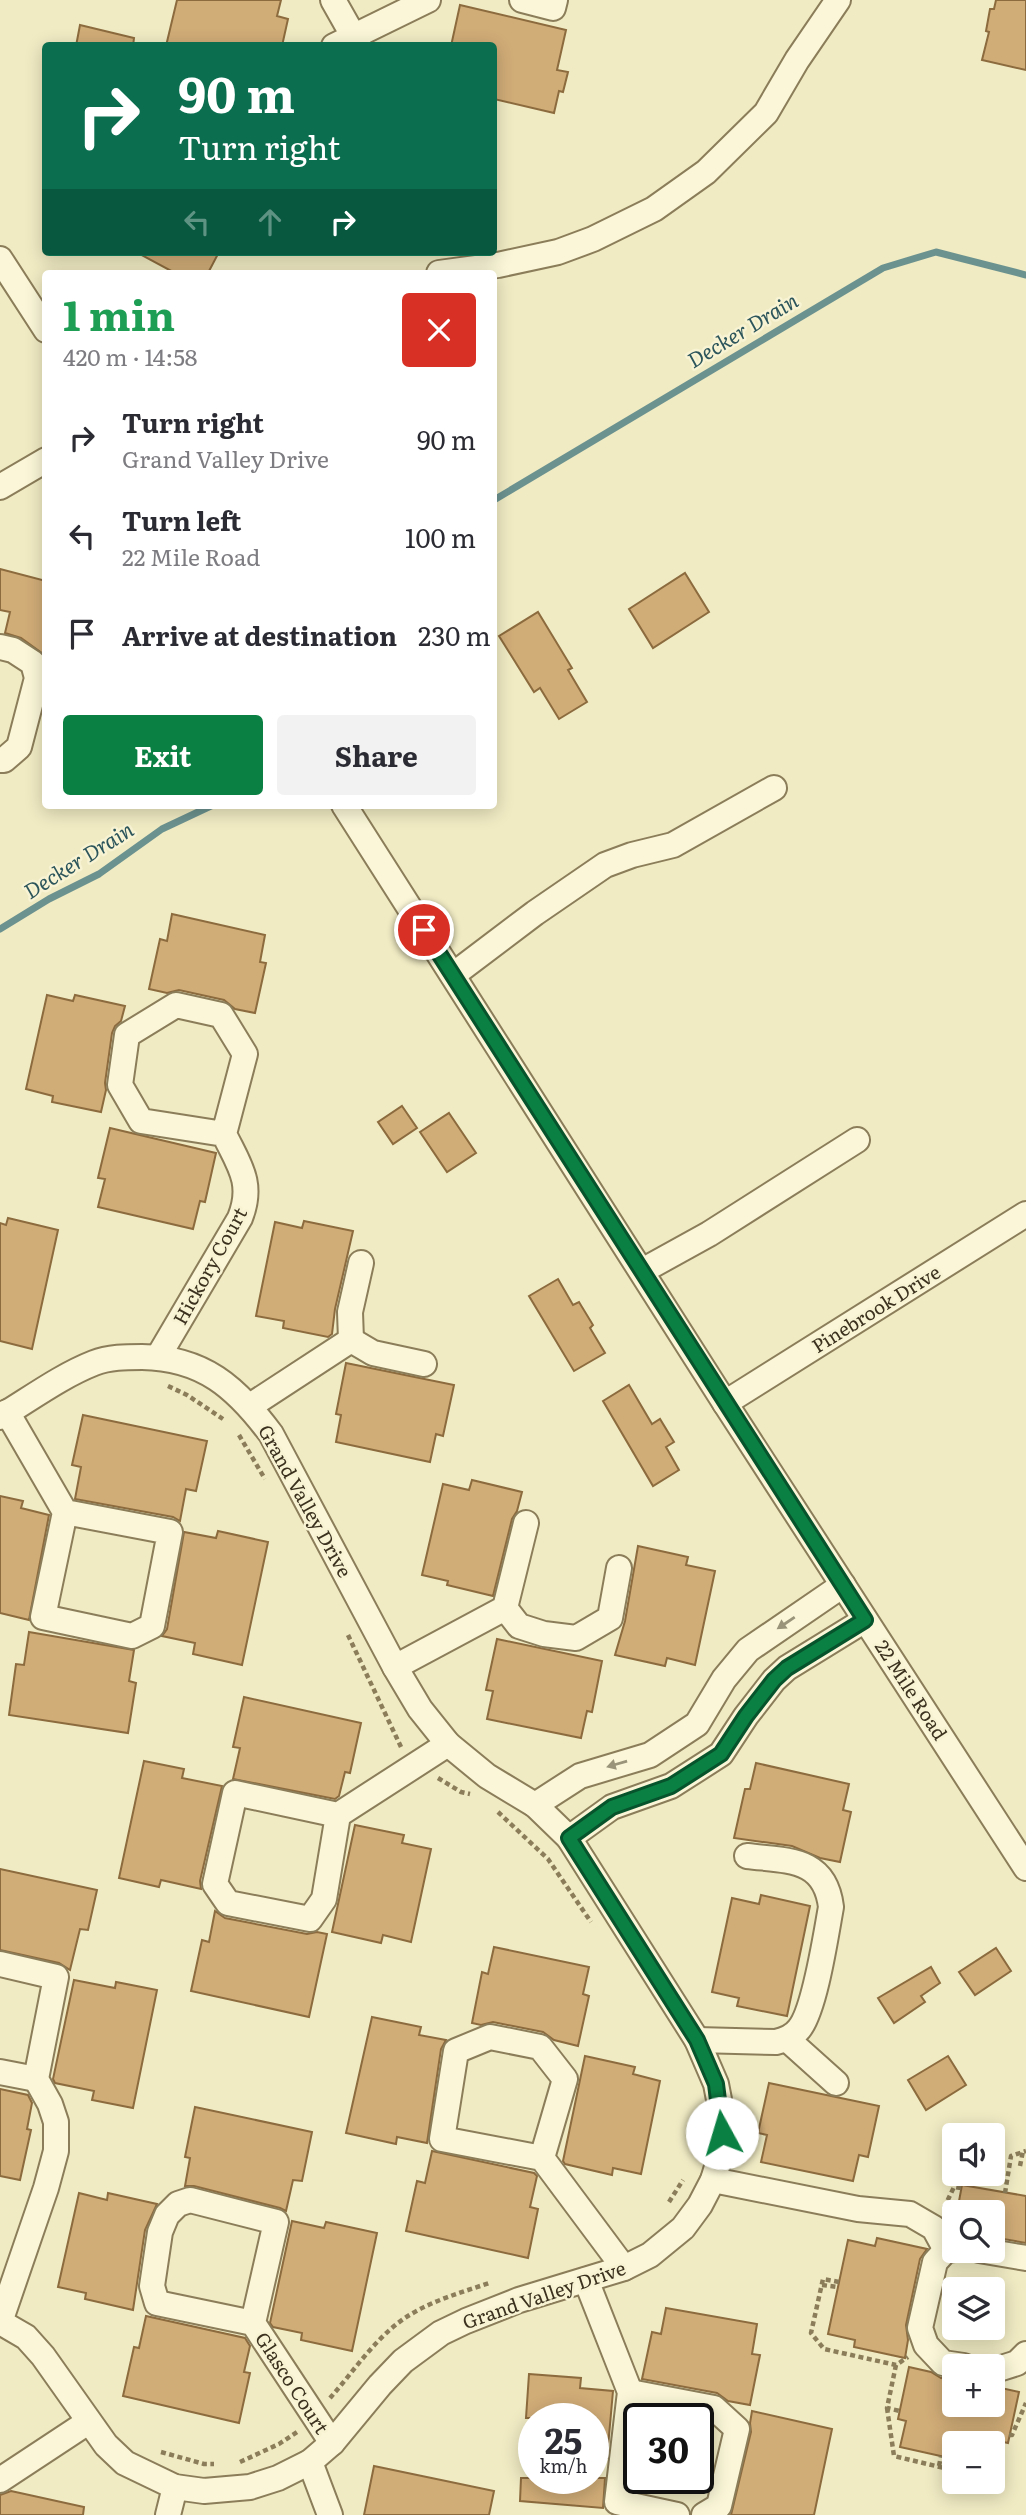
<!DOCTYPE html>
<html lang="en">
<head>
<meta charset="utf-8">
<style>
  :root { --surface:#fff; --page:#f2f2f3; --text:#2b2b33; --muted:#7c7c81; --accent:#0b8043 }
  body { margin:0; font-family:Literata,serif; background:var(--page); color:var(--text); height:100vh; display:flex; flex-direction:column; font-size:26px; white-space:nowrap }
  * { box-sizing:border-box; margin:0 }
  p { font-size:23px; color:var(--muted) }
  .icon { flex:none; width:38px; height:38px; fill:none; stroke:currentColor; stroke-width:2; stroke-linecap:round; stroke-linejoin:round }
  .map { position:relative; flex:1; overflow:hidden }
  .sheet { position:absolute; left:42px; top:270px; width:455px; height:539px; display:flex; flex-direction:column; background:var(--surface); border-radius:7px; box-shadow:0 4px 18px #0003 }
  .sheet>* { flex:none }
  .banner { position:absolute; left:42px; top:42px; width:455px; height:214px; border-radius:7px; box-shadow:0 4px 18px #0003; background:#0b6e4f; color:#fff; overflow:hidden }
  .controls { position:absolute; left:942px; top:2123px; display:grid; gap:14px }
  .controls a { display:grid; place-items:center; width:63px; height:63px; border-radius:7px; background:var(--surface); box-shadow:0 4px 18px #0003; font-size:35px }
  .speed { position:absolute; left:518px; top:2403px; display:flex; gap:14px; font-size:35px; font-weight:700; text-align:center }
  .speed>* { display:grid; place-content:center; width:91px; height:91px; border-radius:50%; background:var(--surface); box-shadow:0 4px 18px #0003; line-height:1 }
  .speed small { font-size:18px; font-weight:400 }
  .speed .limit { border:4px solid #111; border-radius:10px; background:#fff; color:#111 }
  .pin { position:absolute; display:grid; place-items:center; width:60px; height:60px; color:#fff; margin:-30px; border:4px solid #fff; border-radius:50%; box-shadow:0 2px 7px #0007 }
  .me { position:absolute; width:77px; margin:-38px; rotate:354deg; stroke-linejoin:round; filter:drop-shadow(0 0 5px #0008) }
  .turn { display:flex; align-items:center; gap:24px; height:147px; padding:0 21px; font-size:32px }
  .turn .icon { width:91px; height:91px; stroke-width:2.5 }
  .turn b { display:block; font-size:49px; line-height:60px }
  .lanes { display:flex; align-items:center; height:66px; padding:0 21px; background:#0003; justify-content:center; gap:35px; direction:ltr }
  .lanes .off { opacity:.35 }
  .round { display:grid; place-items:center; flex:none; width:74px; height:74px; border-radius:7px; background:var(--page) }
  .overview { display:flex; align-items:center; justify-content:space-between; height:119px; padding:0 21px }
  h1 { font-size:42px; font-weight:700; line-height:52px; color:#1e9e55 }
  .button { display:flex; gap:14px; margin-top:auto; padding:14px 21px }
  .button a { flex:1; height:80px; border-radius:7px; background:var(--accent); color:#fff; font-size:28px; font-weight:700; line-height:80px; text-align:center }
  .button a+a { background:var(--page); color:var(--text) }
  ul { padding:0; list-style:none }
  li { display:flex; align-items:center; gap:21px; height:98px; padding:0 21px }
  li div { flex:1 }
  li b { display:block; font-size:26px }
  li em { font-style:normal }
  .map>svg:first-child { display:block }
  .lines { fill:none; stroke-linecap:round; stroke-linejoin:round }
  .stream { stroke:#6c928f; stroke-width:7 }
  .building { fill:#d0ac77; stroke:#8c6b3e; stroke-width:2 }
  .minor-casing { stroke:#8b7d59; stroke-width:28 }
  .path { stroke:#8b7d59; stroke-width:4.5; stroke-dasharray:5 3.5; stroke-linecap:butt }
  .minor { stroke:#faf6d7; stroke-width:24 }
  .oneway { fill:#9a947a }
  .route-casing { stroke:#07532c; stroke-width:18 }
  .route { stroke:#0b8043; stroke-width:12 }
  .labels { text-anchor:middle; stroke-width:5; stroke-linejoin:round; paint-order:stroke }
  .street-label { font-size:19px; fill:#3b311e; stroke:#f7f3d3 }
  .water-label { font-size:21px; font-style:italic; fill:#2c555b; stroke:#f7f3d3 }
</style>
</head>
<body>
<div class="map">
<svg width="1026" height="2515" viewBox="0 0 1026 2515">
  <rect width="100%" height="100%" fill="#f0ebc3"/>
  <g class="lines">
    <g class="stream">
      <polyline points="494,500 883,268 936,252 1026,275"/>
      <polyline points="0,929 49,899 99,874 162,829 213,805"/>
    </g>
  </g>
  <g class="building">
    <polygon points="177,0 281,0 277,16 288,19 282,46 166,46"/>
    <polygon points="996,0 1026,0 1026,70 982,60 989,32 986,31 990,9 994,9"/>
    <polygon points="460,5 566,30 557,70 568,72 563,92 559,91 554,113 494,99 494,46 451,46"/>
    <polygon points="80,25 134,38 133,46 76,46"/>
    <polygon points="136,252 219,252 208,273 175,273"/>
    <polygon points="0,569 46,581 46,656 21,638 5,633 10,612 0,610"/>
    <polygon points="685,573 709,612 653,648 629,609"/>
    <polygon points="538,612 572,668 568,670 587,702 559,719 540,688 534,692 499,636"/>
    <polygon points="172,914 265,935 260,962 266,963 255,1013 235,1009 224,1000 179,990 167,993 149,989 160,939 167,941"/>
    <polygon points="47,995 73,1001 75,995 125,1006 121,1021 115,1026 112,1033 105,1083 106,1090 101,1112 52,1102 53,1096 26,1089"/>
    <polygon points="402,1106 417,1128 393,1144 378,1122"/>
    <polygon points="449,1113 476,1153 447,1172 420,1132"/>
    <polygon points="110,1128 216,1153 205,1202 200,1201 193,1229 98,1207 105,1179 98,1178"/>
    <polygon points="8,1218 58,1230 32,1349 0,1341 0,1223 6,1225"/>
    <polygon points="304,1221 353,1231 335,1309 332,1334 328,1337 283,1328 284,1321 256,1316 275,1222 302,1228"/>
    <polygon points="558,1279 573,1305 579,1302 593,1325 590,1328 605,1353 574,1371 529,1296"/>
    <polygon points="346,1363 454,1385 443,1436 436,1434 430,1462 336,1442 341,1415 336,1414"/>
    <polygon points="629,1385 652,1424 660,1419 674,1442 666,1447 679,1470 653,1486 603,1401"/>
    <polygon points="83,1415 207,1441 196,1491 186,1489 180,1521 173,1517 75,1499 81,1467 72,1465"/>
    <polygon points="472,1480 522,1492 517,1511 512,1519 493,1596 447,1585 448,1581 422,1575 443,1484 469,1490"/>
    <polygon points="0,1496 23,1501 21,1508 49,1515 29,1620 0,1613"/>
    <polygon points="218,1531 268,1542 242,1665 193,1654 195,1643 162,1636 167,1629 184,1532 216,1538"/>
    <polygon points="638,1546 688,1557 686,1565 715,1571 695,1665 667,1658 665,1666 615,1655 625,1621"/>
    <polygon points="29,1632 134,1650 129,1681 136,1683 128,1733 9,1715 16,1664 24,1665"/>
    <polygon points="497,1639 602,1661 592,1712 587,1711 581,1738 487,1719 493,1691 486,1690"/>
    <polygon points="244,1697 361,1723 350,1773 345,1772 339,1796 335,1799 233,1779 240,1748 233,1747"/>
    <polygon points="144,1761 184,1769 182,1778 222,1786 200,1881 201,1889 161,1880 159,1887 119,1878"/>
    <polygon points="756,1763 849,1784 843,1810 851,1812 840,1862 820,1858 792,1846 734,1838 745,1789 750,1789"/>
    <polygon points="355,1825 404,1835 402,1843 431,1849 411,1942 383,1935 381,1943 332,1932"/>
    <polygon points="0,1869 97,1890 88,1930 80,1929 70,1970 59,1963 0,1950"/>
    <polygon points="761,1895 810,1906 787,2016 737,2006 739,1998 712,1992 732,1898 759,1904"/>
    <polygon points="215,1911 225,1918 307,1934 317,1932 327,1934 309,2017 191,1991 202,1940 209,1942"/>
    <polygon points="494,1947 589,1967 583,1994 589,1996 578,2046 554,2040 543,2032 493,2022 481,2025 472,2023 482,1972 488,1974"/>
    <polygon points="996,1948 1011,1971 975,1995 959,1972"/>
    <polygon points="931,1967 940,1983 921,1996 925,2002 894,2023 878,1998"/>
    <polygon points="74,1980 115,1988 116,1982 157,1990 133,2108 92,2100 94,2091 55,2083 53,2079"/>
    <polygon points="372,2017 421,2027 419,2035 446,2040 441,2049 427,2143 397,2137 396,2144 346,2133"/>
    <polygon points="585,2056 635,2067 633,2074 660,2081 641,2174 613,2168 612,2175 565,2164 563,2161"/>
    <polygon points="948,2056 966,2085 926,2110 908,2080"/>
    <polygon points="769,2083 879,2106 868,2157 859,2155 853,2181 761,2162 767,2135 758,2133"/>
    <polygon points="0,2089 28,2095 32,2103 27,2129 31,2130 20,2180 0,2176"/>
    <polygon points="195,2107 312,2132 302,2181 293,2180 286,2211 280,2208 194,2186 185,2186 190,2158 185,2157"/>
    <polygon points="432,2151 534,2173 537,2176 530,2207 538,2209 528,2258 406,2231 417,2181 425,2183"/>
    <polygon points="962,2185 1026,2196 1026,2243 992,2237 992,2212 957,2212"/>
    <polygon points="79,2193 107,2200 108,2193 157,2204 145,2230 133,2310 85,2299 86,2293 58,2287"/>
    <polygon points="292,2221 324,2228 326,2222 377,2233 352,2351 301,2340 302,2333 273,2327 270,2323"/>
    <polygon points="877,2238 927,2249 920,2259 906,2325 908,2340 905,2358 854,2347 855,2340 828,2334 848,2240 875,2246"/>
    <polygon points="666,2308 757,2324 752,2354 760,2355 750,2405 728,2401 717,2393 642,2379 652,2332 661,2334"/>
    <polygon points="146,2316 245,2338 250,2346 244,2372 250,2373 239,2423 123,2396 134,2347 139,2348"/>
    <polygon points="909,2367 931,2372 941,2378 954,2380 954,2404 992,2404 992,2386 1019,2392 1008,2443 999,2441 999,2443 954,2443 954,2459 900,2447 906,2421 898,2419"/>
    <polygon points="529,2374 581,2378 580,2388 613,2391 607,2458 593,2458 593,2418 526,2418"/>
    <polygon points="752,2411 832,2429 814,2515 731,2515 751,2432 750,2423"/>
    <polygon points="374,2466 494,2491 489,2515 364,2515"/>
    <polygon points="521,2478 605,2478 603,2508 520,2501"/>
    <polygon points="11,2491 84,2507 83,2515 0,2515 0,2495"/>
  </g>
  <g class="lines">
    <g class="minor-casing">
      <g id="minor">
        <polyline points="333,0 359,46"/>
        <polyline points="522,0 553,8 555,0"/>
        <polyline points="334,46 428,0"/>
        <polyline points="0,259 46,330"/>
        <polyline points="439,273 498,265 558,252 593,239 654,209 706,172 766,113 797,60 838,0"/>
        <polyline points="0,487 46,460"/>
        <polyline points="0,647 13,650 33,663 37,678 19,747 4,760 0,760"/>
        <polyline points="344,805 725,1403 1026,1868"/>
        <polyline points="453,975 535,913 605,865 632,855 673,845 774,788"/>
        <polyline points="642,1271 709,1234 857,1140"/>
        <polyline points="351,1340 350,1312 361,1263"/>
        <path d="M158,1357L240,1218C254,1183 239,1165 224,1134L141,1121L120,1085L127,1035L176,1005L221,1015L245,1054L224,1134"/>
        <polyline points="725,1403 1026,1214"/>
        <polyline points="250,1406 351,1340 373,1353 424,1364"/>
        <polyline points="7,1412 65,1512 43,1617 132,1636 152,1626 170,1532 65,1512"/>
        <path d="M0,1417C30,1399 61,1376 94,1363C109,1357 126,1357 142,1357C203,1358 236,1387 271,1434L395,1667L420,1709L448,1744L487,1776L535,1805L569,1838L697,2040L716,2084L721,2110L720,2157L713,2180L700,2205L683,2228L650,2255L624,2268L519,2300L466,2321L441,2333L403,2361L380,2385L332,2443L310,2462L278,2478L250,2487L204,2491L175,2487L125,2463L106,2445L43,2356L26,2337L0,2322"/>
        <polyline points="505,1608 519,1626 544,1634 576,1638 610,1618 619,1568"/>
        <polyline points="395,1667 505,1608 526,1523"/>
        <polyline points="535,1805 580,1776 650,1755 697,1724 724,1679 748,1650 843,1585"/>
        <polyline points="338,1815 324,1899 310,1919 228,1903 215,1884 235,1793 338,1815 448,1744"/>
        <polyline points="569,1838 612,1807 671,1786 721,1754 746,1716 774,1680 787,1668 865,1620"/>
        <polyline points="0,1964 56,1977 36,2079 50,2104 56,2122 56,2151 46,2188 0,2322"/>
        <polyline points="787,2039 836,2083"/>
        <path d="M697,2040L776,2042C785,2040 793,2037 799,2029C815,2010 826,1934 831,1907C825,1857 787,1861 747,1856"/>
        <polyline points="0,2072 36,2079"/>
        <polyline points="542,2158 565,2079 540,2047 490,2037 456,2051 442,2139 542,2158 624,2268"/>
        <polyline points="713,2180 858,2209 910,2214 934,2228 946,2250"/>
        <polyline points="954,2249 946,2250 935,2262 920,2328 926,2345 943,2363 964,2366"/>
        <polyline points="979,2250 1026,2258"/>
        <polyline points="586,2280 630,2392 617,2502 677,2515"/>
        <polyline points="253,2323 276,2222 190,2200 178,2204 167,2215 160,2232 152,2286 157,2303 253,2323 332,2443"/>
        <polyline points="992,2371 1017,2363 1026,2354"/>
        <polyline points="630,2392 714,2408 737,2429 719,2506 704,2515"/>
        <polyline points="310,2462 330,2515"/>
        <polyline points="0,2480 88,2422"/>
        <polyline points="168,2515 175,2487"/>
      </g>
    </g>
    <g class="path">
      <polyline points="168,1386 187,1395 223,1419"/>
      <polyline points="239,1435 265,1479"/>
      <polyline points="348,1635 401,1747"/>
      <polyline points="438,1778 461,1792 470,1794"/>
      <polyline points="498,1812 548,1859 591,1922"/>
      <polyline points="1020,2166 1023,2151"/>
      <polyline points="1005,2193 1011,2156 1026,2151"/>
      <polyline points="669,2202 683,2180"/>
      <polyline points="944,2208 954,2187 961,2188"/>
      <polyline points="839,2282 823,2279 811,2333 824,2349 896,2365 908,2357"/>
      <polyline points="822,2285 838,2287"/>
      <polyline points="896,2365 887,2408 900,2411"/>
      <path d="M330,2398C355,2370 379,2332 413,2313C437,2299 463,2292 489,2283"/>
      <polyline points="887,2408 894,2456 944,2468 948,2458"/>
      <polyline points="1009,2435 1012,2435 1026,2403"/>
      <polyline points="161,2452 204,2464 214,2464"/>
      <polyline points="240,2462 279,2444 297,2432"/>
      <polyline points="939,2466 941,2456"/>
    </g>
    <use href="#minor" class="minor"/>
  </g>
  <defs><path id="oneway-solid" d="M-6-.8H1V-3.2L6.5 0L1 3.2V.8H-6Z" transform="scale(1.75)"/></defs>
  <g class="oneway">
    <use href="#oneway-solid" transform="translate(786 1623) rotate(146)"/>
    <use href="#oneway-solid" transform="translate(617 1764) rotate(164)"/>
  </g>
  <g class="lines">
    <g class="route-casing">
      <polyline id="route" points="424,930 865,1620 787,1668 774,1680 746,1716 721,1754 671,1786 612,1807 569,1838 697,2040 716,2084 722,2133"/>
    </g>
    <use href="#route" class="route"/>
  </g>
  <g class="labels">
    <g class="street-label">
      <text transform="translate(210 1266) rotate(-61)" y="7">Hickory Court</text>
      <text transform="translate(876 1309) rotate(-32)" y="7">Pinebrook Drive</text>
      <text transform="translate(305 1501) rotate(61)" y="7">Grand Valley Drive</text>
      <text transform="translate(911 1690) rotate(57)" y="7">22 Mile Road</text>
      <text transform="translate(544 2295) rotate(-19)" y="7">Grand Valley Drive</text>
      <text transform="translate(292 2383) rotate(57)" y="7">Glasco Court</text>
    </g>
    <g class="water-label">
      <text transform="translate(743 331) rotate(-31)" y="7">Decker Drain</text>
      <text transform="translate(79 861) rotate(-32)" y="7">Decker Drain</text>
    </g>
  </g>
</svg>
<div class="controls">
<a><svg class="icon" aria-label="sound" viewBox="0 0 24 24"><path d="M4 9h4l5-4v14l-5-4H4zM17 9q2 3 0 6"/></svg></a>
<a><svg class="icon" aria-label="search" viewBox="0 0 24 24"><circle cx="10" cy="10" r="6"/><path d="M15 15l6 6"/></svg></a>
<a><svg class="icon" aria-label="layers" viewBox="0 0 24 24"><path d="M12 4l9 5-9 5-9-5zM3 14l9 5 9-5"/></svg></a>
<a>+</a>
<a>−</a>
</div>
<div class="speed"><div>25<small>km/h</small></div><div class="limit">30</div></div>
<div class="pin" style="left:424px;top:930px;background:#d93025"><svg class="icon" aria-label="arrive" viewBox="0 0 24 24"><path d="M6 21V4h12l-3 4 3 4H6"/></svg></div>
<svg class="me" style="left:722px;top:2133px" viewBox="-20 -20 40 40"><circle r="19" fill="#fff"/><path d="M0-13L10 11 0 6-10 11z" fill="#0b8043"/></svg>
<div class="banner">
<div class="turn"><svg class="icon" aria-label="right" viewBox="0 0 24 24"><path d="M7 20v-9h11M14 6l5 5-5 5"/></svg><div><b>90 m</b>Turn right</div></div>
<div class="lanes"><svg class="icon off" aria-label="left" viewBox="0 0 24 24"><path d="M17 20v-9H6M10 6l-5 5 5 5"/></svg><svg class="icon off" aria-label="ahead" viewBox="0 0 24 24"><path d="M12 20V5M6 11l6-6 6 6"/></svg><svg class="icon" aria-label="right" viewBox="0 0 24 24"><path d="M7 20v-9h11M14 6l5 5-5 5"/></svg></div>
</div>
<section class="sheet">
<div class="overview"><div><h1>1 min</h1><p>420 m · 14:58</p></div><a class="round" style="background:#d93025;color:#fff"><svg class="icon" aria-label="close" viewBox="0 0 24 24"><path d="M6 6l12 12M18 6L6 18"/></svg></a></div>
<ul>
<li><svg class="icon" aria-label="right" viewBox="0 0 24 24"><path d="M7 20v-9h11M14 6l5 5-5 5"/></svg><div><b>Turn right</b><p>Grand Valley Drive</p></div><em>90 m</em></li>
<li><svg class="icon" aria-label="left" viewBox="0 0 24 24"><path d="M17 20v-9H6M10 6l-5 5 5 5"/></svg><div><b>Turn left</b><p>22 Mile Road</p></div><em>100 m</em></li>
<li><svg class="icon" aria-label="arrive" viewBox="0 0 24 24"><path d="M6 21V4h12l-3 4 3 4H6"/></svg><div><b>Arrive at destination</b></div><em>230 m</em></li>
</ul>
<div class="button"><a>Exit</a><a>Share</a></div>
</section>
</div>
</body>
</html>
